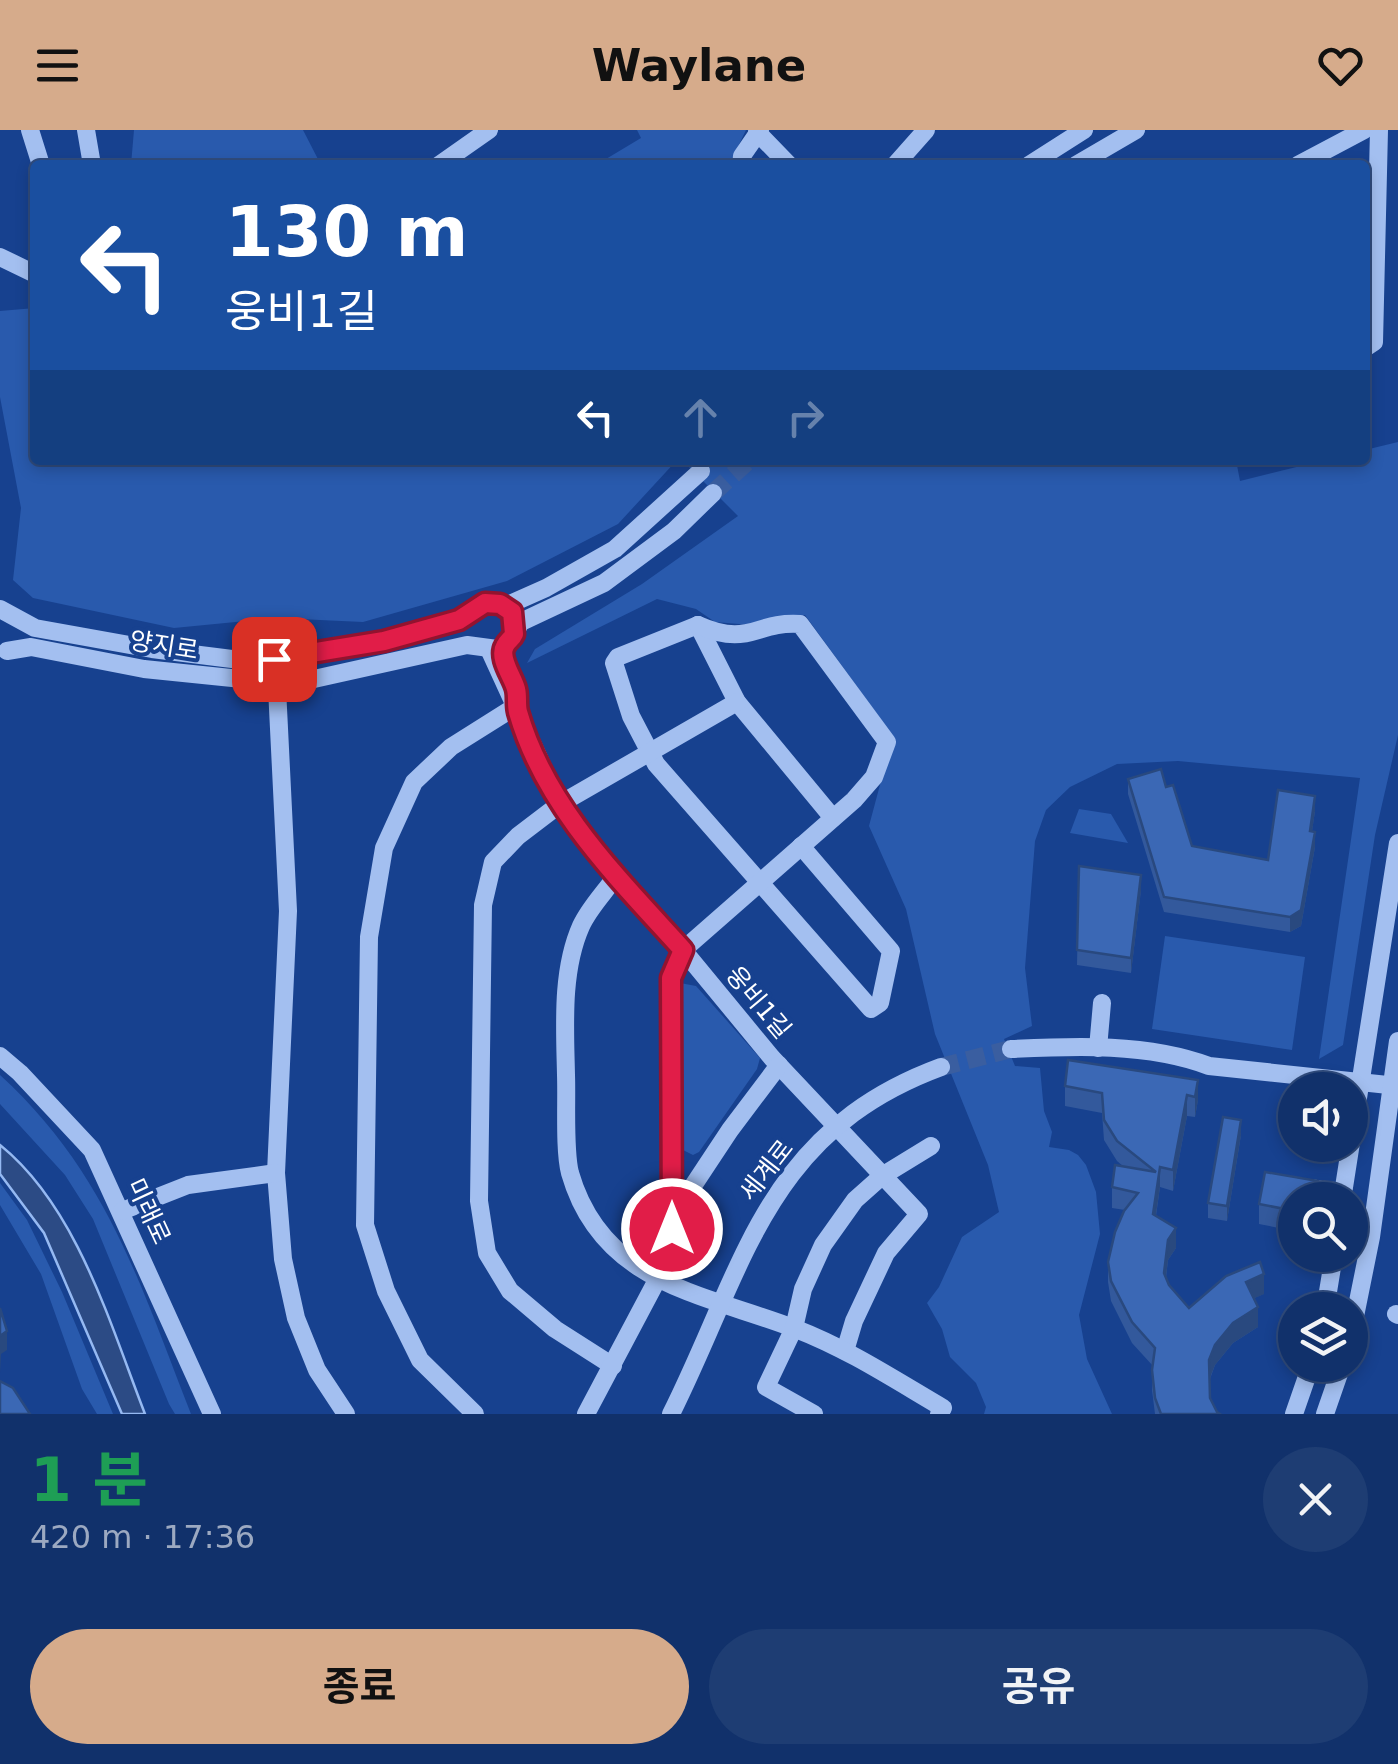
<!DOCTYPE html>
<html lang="ko">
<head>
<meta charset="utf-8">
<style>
  :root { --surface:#11316b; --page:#1e3d73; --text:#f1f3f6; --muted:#9ca9c1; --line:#304c7e; --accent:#d6ab8b }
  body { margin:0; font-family:"DejaVu Sans","Noto Sans KR",sans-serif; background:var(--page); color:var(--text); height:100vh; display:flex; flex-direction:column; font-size:38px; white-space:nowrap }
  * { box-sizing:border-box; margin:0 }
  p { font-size:32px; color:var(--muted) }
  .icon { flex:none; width:55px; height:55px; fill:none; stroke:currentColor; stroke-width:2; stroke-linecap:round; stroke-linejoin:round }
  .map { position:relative; height:1284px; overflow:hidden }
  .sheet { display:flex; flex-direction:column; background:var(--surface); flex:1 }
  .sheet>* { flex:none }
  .banner { position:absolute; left:30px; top:30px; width:1340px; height:305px; border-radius:10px; box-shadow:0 5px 15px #0003,0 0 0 2px var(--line); background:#1a4fa0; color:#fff; overflow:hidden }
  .controls { position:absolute; left:1278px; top:942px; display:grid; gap:20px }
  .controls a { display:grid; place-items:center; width:90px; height:90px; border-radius:50%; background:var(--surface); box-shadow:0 5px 15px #0003,0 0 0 2px var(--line); font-size:50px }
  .pin { position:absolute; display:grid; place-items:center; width:85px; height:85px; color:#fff; margin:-42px; border-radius:20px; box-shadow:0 5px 15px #0006 }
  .me { position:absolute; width:110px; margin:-55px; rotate:0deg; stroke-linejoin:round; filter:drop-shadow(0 0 8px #0008) }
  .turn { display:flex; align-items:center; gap:35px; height:210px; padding:0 30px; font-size:45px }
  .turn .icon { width:130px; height:130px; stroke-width:2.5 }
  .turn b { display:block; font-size:70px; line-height:85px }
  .lanes { display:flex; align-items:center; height:95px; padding:0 30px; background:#0003; justify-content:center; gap:50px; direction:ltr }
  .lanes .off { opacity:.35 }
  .round { display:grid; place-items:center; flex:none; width:105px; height:105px; border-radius:52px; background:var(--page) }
  .overview { display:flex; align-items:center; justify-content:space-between; height:170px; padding:0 30px }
  h1 { font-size:60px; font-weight:700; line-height:75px; color:#1e9e55 }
  .action { display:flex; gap:20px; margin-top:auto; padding:20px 30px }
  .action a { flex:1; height:115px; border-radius:60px; background:var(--accent); color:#111; font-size:40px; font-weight:700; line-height:115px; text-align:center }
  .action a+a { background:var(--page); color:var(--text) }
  header { display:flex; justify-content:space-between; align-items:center; height:130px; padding:0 30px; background:var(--accent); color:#111; font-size:45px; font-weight:700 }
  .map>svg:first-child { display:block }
  .green { fill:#295aad }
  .water { fill:#2c4b85; stroke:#95b9f2; stroke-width:2.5 }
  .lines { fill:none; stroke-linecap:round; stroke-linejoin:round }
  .minor-tunnel { stroke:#3a5ea0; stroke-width:18; stroke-dasharray:18 9; stroke-linecap:butt }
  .minor { stroke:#a3bff0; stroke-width:18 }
  .wall { fill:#33599c }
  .shaded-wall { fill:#29497f }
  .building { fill:#3b68b5; stroke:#29497f; stroke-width:2.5 }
  .route-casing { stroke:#92132f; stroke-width:25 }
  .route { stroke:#e11d48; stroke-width:18 }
  .labels { text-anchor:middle; stroke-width:8; stroke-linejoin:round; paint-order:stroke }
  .street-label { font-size:25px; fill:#fff; stroke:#17418f }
</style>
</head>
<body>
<header><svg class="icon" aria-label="menu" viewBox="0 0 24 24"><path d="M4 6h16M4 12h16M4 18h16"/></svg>Waylane<svg class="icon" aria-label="heart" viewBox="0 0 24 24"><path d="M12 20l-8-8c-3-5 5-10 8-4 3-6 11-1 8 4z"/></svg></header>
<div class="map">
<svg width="1398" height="1284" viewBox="0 0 1398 1284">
  <rect width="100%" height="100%" fill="#17418f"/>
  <g class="green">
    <polygon points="134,0 303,0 321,35 131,35"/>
    <polygon points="637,0 746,0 729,35 596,35 641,8"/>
    <polygon points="35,178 35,330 677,330 618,394 507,451 363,492 277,488 174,498 33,468 13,450 21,378 0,267 0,181"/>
    <polygon points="1398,312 1398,605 1375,705 1343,915 1319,929 1360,648 1178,631 1117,634 1070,657 1046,680 1035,711 1025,838 1032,896 1004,909 1015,936 1040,938 1044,981 1052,1002 1049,1017 1069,1020 1078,1025 1086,1035 1096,1062 1100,1104 1079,1185 1087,1229 1112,1284 984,1284 986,1277 976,1253 950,1227 942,1199 927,1173 939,1157 962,1107 999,1082 988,1035 935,904 906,779 869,696 893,606 805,485 751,495 715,492 696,479 657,469 527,533 535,519 642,454 738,386 682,330 1236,330 1240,351 1325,330 1365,330 1365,320"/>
    <polygon points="1079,679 1111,684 1128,713 1070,703"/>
    <polygon points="1165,806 1305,827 1292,920 1152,899"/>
    <polygon points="680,853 696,856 760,928 757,939 699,1022 693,1025 681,1019 677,1006"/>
    <path d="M0,945C107,1043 140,1154 191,1284H175L169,1274L93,1089L65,1045L0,974Z"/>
    <polygon points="0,1053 27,1090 62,1162 113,1284 97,1284 82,1259 41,1144 0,1075"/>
  </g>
  <path class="water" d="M0,1015C77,1077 110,1194 145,1284H122L44,1103L0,1044Z"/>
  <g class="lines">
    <g class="minor-tunnel">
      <polyline points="713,363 749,330"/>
      <polyline points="941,937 1011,919"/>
    </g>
    <g class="minor">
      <polyline points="30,0 41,35"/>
      <polyline points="86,0 92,35"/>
      <polyline points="757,2 789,35"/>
      <polyline points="439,35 489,0"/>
      <polyline points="741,35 742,26 760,0"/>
      <polyline points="895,35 926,0"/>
      <polyline points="1029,35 1084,0"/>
      <polyline points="1076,35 1136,0"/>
      <polyline points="1298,35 1364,0"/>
      <polyline points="0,127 35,144"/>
      <polyline points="1365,218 1374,212 1379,0"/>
      <polyline points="0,479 35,498 152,519 240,530 306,526 383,511 459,490 485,473 510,474 546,458 615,419 701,341"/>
      <polyline points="698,495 618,527 614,533 631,586 656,634 871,879 880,873 891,821 801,716"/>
      <polyline points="698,495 737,572 833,688"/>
      <polyline points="489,519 560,674 616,746 683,820 772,928 919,1084 886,1123 854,1191 845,1221"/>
      <polyline points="7,521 31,517 144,539 271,552 305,551 467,515 497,519 510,511 521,492 604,453 674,401 713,363"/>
      <polyline points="277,558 288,781 276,1043 283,1129 296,1188 317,1240 346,1284"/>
      <path d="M616,746C605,762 589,778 581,796C561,841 565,897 566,945C567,972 564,1020 570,1043C602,1155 706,1164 796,1199C848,1219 895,1250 943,1278L939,1284"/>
      <polyline points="1098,918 1102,873"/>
      <path d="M1011,919C1075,916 1148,913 1209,936L1398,956"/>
      <polyline points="0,926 20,943 92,1020 212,1284"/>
      <polyline points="1308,1058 1343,1062"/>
      <polyline points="1342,1070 1398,713"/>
      <polyline points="122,1081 188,1055 276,1043"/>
      <path d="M672,1099L671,848L683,820L854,670L874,647L887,612L800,494C755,491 750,518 698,495"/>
      <polyline points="1325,1180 1334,1125"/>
      <polyline points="1396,1184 1398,1185"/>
      <polyline points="1350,1211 1371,1107 1398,911"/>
      <polyline points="613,1236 555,1199 510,1161 487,1123 479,1071 483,775 493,732 518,706 560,674 737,572"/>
      <polyline points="475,1284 420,1230 386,1161 365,1095 369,807 384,718 414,652 451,617 516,576"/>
      <polyline points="586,1284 657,1150 681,1074 730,1000 779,935"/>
      <path d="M671,1284C745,1136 765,1002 941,937"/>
      <polyline points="814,1284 766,1257 794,1198 803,1159 823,1115 855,1070 882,1046 931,1016"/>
      <polyline points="1294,1284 1311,1235"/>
      <polyline points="1325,1284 1342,1235"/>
    </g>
  </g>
  <g class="wall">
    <polygon points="1128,649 1166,657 1192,716 1268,730 1315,681 1312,701 1315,717 1301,796 1290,802 1164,782 1128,664"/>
    <polygon points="1079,736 1141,760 1131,843 1077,835"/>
    <polygon points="1198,950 1198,970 1195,987 1187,986 1173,1061 1160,1057 1156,1086 1176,1118 1168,1130 1166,1148 1169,1155 1189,1178 1264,1164 1254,1168 1258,1197 1233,1213 1215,1235 1210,1249 1210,1268 1217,1282 1220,1284 1155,1284 1152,1260 1153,1236 1132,1213 1111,1171 1108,1152 1108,1132 1125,1080 1112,1078 1112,1057 1124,1037 1117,1031 1104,1010 1102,983 1065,976 1065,956"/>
    <polygon points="1241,1005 1227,1091 1208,1088 1208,1073"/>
    <polygon points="1265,1042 1318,1051 1318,1070 1295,1070 1295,1101 1259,1094 1259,1074"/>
  </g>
  <g class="shaded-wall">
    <polygon points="1315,666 1315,681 1310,716 1310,701"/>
    <polygon points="1315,702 1315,717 1301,796 1290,802 1290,787"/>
    <polygon points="1141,745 1141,760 1131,843 1131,828"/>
    <polygon points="1198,950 1198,970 1195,987 1195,967"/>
    <polygon points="1187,965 1187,986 1173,1061 1173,1040"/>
    <polygon points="1241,990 1241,1005 1227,1091 1227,1076"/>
    <polygon points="1160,1037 1160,1057 1153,1104 1153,1084"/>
    <polygon points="1176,1098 1176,1118 1168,1130 1164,1163 1164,1143 1168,1110"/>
    <polygon points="1264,1144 1264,1164 1246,1172 1246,1152"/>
    <polygon points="1258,1177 1258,1197 1233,1213 1215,1235 1209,1250 1209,1230 1215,1215 1233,1193"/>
    <polygon points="7,1201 7,1220 1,1224 0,1243 0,1206"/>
  </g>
  <g class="building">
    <polygon points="1161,639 1166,657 1173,655 1192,716 1268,730 1278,660 1315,666 1310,701 1315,702 1301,780 1290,787 1164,767 1128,649"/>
    <polygon points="1079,736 1141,745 1131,828 1077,820"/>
    <polygon points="1068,930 1198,950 1195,967 1187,965 1173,1040 1160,1037 1153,1084 1176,1098 1168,1110 1164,1143 1169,1155 1189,1178 1226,1146 1260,1132 1264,1144 1246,1152 1258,1177 1233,1193 1215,1215 1209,1230 1210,1268 1217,1282 1220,1284 1161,1284 1155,1268 1152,1240 1155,1218 1132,1192 1111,1151 1108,1132 1115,1102 1124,1081 1138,1063 1112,1057 1115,1035 1156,1042 1117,1011 1104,990 1102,963 1065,956"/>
    <polygon points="1223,987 1241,990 1227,1076 1208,1073"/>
    <polygon points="1265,1042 1318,1051 1314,1070 1295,1070 1295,1081 1259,1074"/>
    <polygon points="0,1178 7,1201 0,1206"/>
    <polygon points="0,1251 13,1258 30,1284 0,1284"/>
  </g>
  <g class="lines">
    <g class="route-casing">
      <path id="route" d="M274,529L384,511L459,490L485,473L500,474L512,482L514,504C512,509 507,511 505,516C498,528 513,547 516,559C518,567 516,574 518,582C545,677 619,749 683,820L671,848L672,1099"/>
    </g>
    <use href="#route" class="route"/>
  </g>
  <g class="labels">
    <g class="street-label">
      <text transform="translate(164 515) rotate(9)" y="9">양지로</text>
      <text transform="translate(759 872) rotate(50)" y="9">웅비1길</text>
      <text transform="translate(766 1040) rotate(-52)" y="9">세계로</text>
      <text transform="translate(149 1081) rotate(65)" y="9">미래로</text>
    </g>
  </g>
</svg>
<div class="controls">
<a><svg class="icon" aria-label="sound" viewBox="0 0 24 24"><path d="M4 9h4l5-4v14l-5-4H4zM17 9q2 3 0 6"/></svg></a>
<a><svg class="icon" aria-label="search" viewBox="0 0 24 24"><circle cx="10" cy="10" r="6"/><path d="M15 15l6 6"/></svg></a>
<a><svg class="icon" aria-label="layers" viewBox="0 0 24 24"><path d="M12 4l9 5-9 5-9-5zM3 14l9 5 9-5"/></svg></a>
</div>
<div class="pin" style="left:274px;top:529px;background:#d93025"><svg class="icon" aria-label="arrive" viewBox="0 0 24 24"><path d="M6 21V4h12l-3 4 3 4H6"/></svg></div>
<svg class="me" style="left:672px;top:1099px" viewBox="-20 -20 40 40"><circle r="17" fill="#e11d48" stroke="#fff" stroke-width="3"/><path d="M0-11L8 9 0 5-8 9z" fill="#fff"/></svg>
<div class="banner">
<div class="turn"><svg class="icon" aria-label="left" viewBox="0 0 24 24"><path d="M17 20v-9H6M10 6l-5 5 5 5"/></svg><div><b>130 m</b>웅비1길</div></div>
<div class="lanes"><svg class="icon" aria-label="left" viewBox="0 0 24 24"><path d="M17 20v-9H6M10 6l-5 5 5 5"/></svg><svg class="icon off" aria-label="ahead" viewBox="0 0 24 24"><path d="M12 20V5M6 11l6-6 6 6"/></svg><svg class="icon off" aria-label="right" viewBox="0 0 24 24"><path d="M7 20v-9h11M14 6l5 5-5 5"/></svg></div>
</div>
</div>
<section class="sheet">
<div class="overview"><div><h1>1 분</h1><p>420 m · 17:36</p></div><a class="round"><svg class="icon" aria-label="close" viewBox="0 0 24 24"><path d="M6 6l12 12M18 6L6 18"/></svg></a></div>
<div class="action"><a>종료</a><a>공유</a></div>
</section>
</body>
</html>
